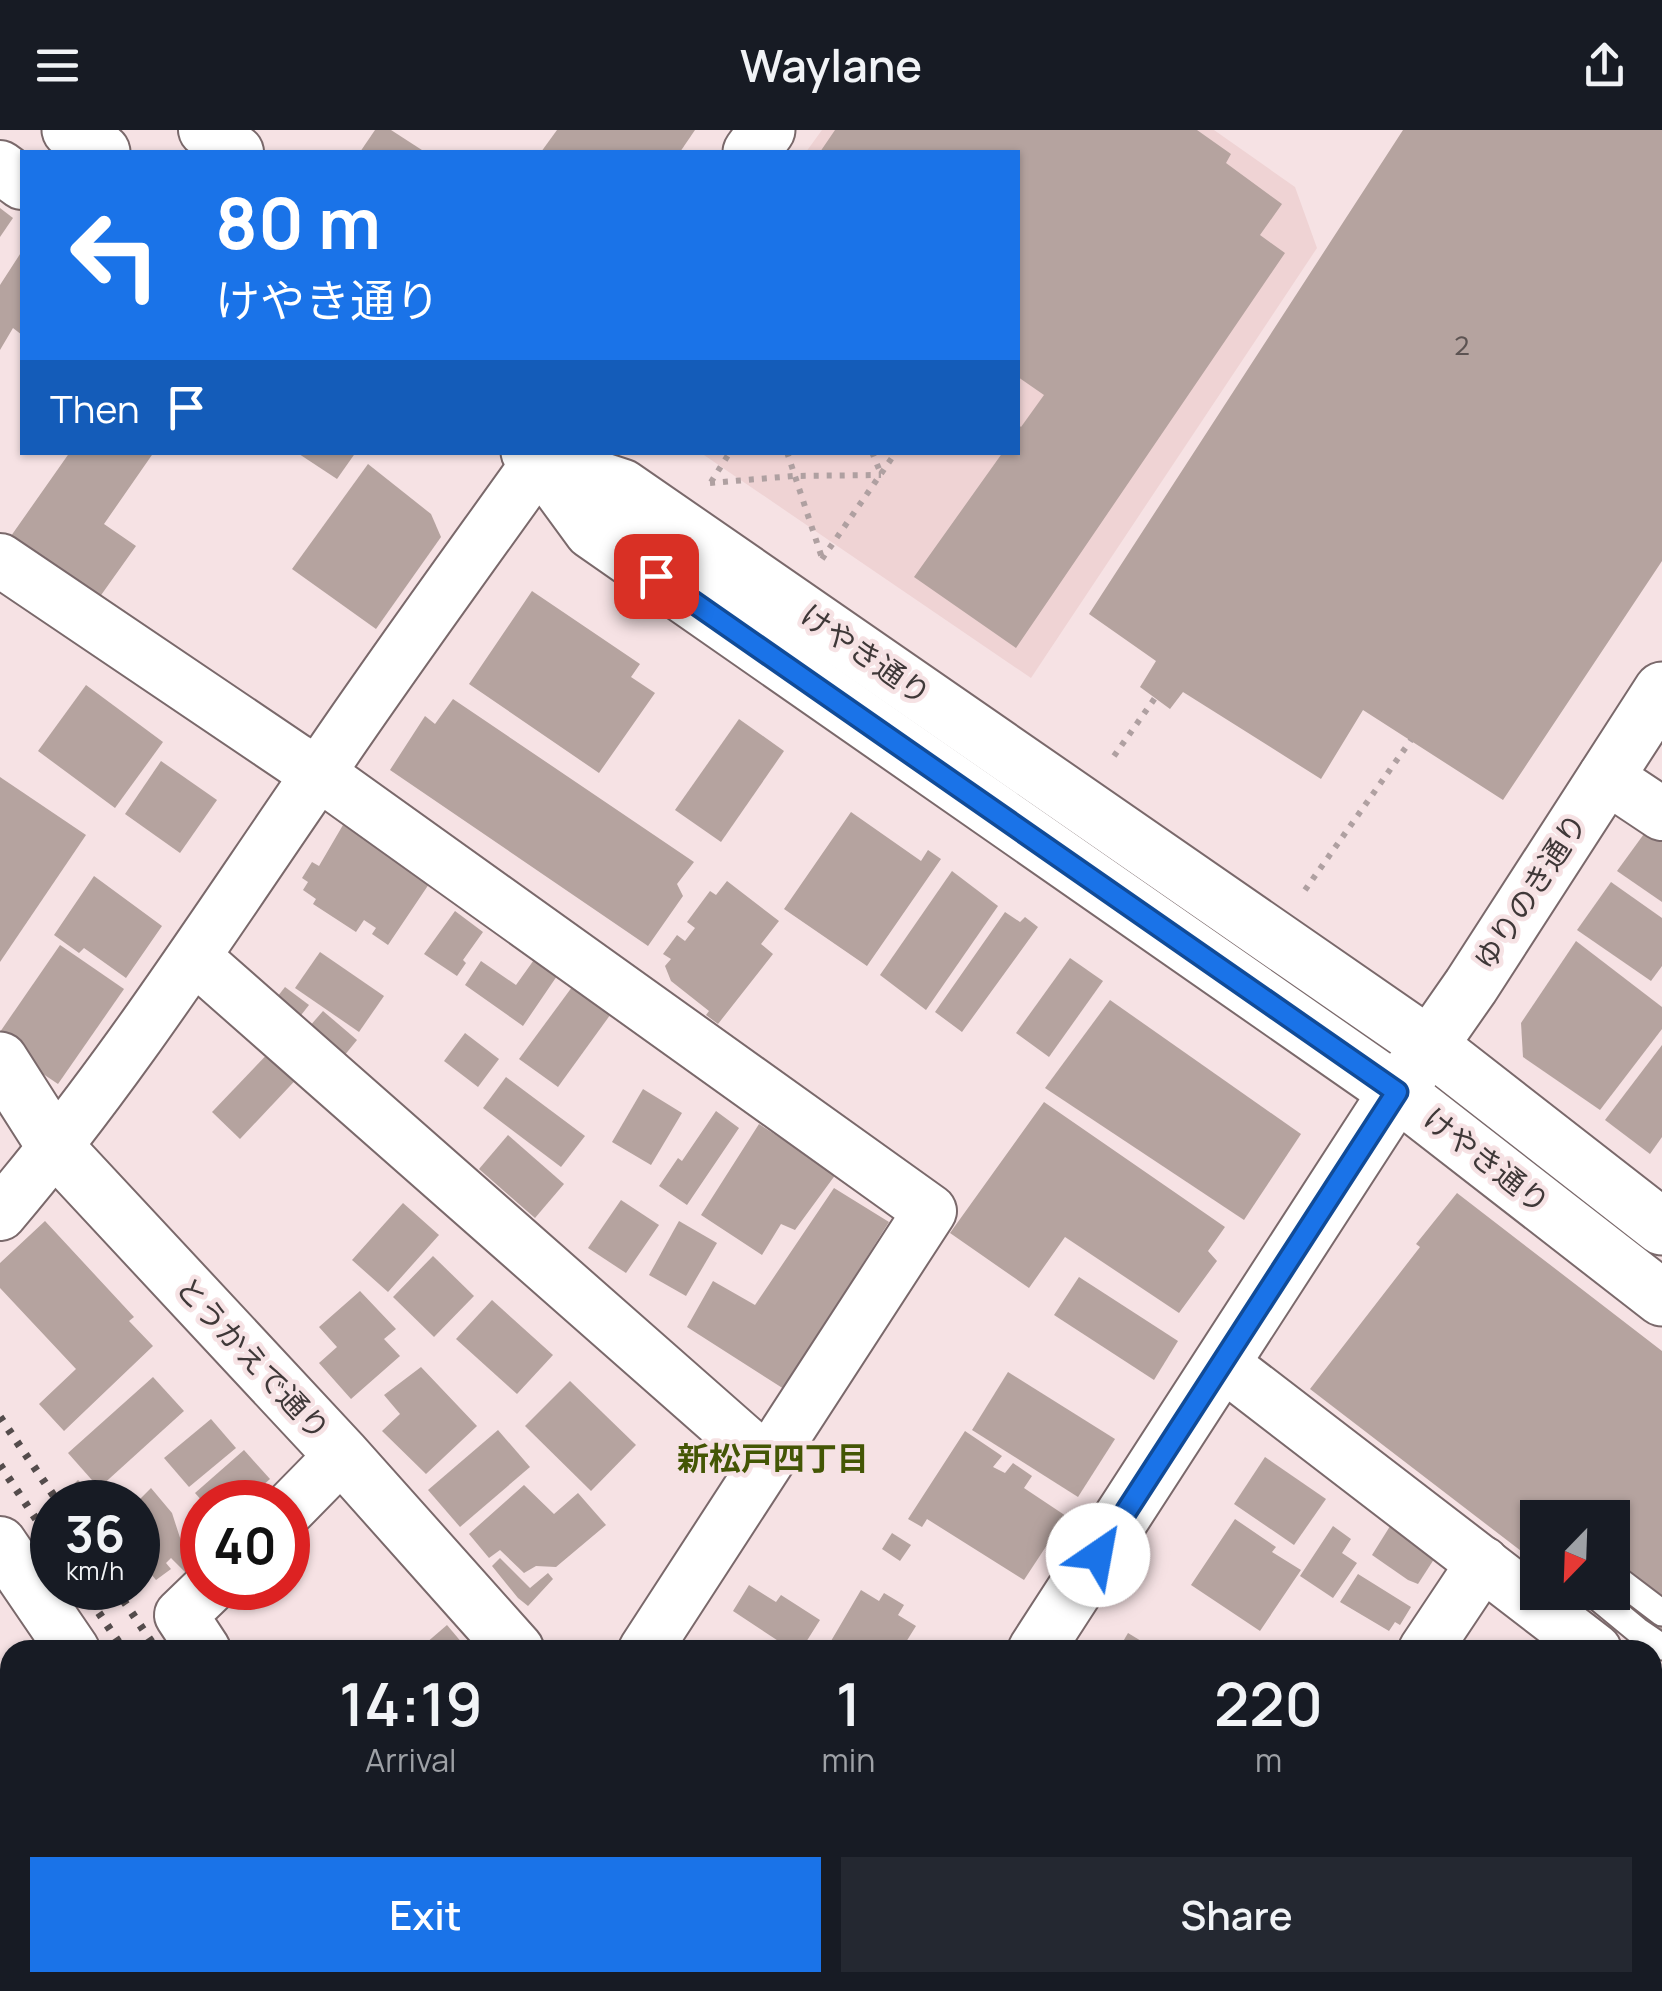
<!DOCTYPE html>
<html lang="en">
<head>
<meta charset="utf-8">
<style>
  :root { --surface:#171b24; --page:#242831; --text:#f1f3f6; --muted:#9ea1a6; --accent:#1a73e8 }
  body { margin:0; font-family:Manrope,"Noto Sans JP",sans-serif; background:var(--page); color:var(--text); height:100vh; display:flex; flex-direction:column; font-size:38px; white-space:nowrap }
  * { box-sizing:border-box; margin:0 }
  p { font-size:32px; color:var(--muted) }
  .icon { flex:none; width:55px; height:55px; fill:none; stroke:currentColor; stroke-width:2; stroke-linecap:round; stroke-linejoin:round }
  .map { position:relative; flex:1; overflow:hidden }
  .sheet { position:absolute; left:0px; top:1510px; width:1662px; height:352px; display:flex; flex-direction:column; background:var(--surface); border-radius:30px 30px 0 0; box-shadow:0 2px 8px #0004 }
  .sheet>* { flex:none }
  .top-card { position:absolute; left:20px; top:20px; width:1000px; height:305px; border-radius:0px; box-shadow:0 2px 8px #0004; background:#1a73e8; color:#fff; overflow:hidden }
  .needle { width:65px; rotate:203deg }
  .buttons { position:absolute; left:1520px; top:1370px; display:grid; gap:20px }
  .buttons a { display:grid; place-items:center; width:110px; height:110px; border-radius:0px; background:var(--surface); box-shadow:0 2px 8px #0004; font-size:50px }
  .speed { position:absolute; left:30px; top:1350px; display:flex; gap:20px; font-size:50px; font-weight:700; text-align:center }
  .speed>* { display:grid; place-content:center; width:130px; height:130px; border-radius:50%; background:var(--surface); box-shadow:0 2px 8px #0004; line-height:1 }
  .speed small { font-size:25px; font-weight:400 }
  .speed .limit { border:15px solid #d22; background:#fff; color:#111 }
  .pin { position:absolute; display:grid; place-items:center; width:85px; height:85px; color:#fff; margin:-42px; border-radius:20px; box-shadow:0 5px 15px #0006 }
  .me { position:absolute; width:110px; margin:-55px; rotate:33deg; stroke-linejoin:round; filter:drop-shadow(0 0 8px #0008) }
  .turn { display:flex; align-items:center; gap:35px; height:210px; padding:0 30px; font-size:45px }
  .turn .icon { width:130px; height:130px; stroke-width:2.5 }
  .turn b { display:block; font-size:70px; line-height:85px }
  .then { display:flex; align-items:center; height:95px; padding:0 30px; background:#0003; gap:20px; font-size:38px }
  .eta { display:flex; justify-content:space-evenly; align-items:center; height:170px; text-align:center }
  .eta b { font-size:60px; font-weight:600; line-height:70px }
  .action { display:flex; gap:20px; margin-top:auto; padding:20px 30px }
  .action a { flex:1; height:115px; border-radius:0px; background:var(--accent); color:#fff; font-size:40px; font-weight:600; line-height:115px; text-align:center }
  .action a+a { background:var(--page); color:var(--text) }
  header { display:flex; justify-content:space-between; align-items:center; height:130px; padding:0 30px; background:var(--surface); font-size:45px; font-weight:600 }
  .map>svg:first-child { display:block }
  .built { fill:#efd3d4 }
  .building { fill:#b5a39f }
  .lines { fill:none; stroke-linecap:round; stroke-linejoin:round }
  .service-casing { stroke:#7a696b; stroke-width:29 }
  .minor-casing { stroke:#7a696b; stroke-width:56 }
  .tertiary-casing { stroke:#7a696b; stroke-width:59 }
  .path { stroke:#afa0a1; stroke-width:6; stroke-dasharray:5 8; stroke-linecap:butt }
  .service { stroke:#fff; stroke-width:25 }
  .minor { stroke:#fff; stroke-width:52 }
  .tertiary { stroke:#fff; stroke-width:55 }
  .rail { stroke:#544c4c; stroke-width:8; stroke-dasharray:5 10; stroke-linecap:butt }
  .route-casing { stroke:#114b97; stroke-width:25 }
  .route { stroke:#1a73e8; stroke-width:18 }
  .labels { text-anchor:middle; stroke-width:9; stroke-linejoin:round; paint-order:stroke }
  .number-label { font-size:25px; fill:#5c5352 }
  .street-label { font-size:30px; fill:#3f3838; stroke:#f6e2e4 }
  .neighbourhood-label { font-size:32px; font-weight:bold; fill:#445605; stroke:#f6e2e4 }
</style>
</head>
<body>
<header><svg class="icon" aria-label="menu" viewBox="0 0 24 24"><path d="M4 6h16M4 12h16M4 18h16"/></svg>Waylane<svg class="icon" aria-label="share" viewBox="0 0 24 24"><path d="M12 15V3M7 8l5-5 5 5M5 13v7h14v-7"/></svg></header>
<div class="map">
<svg width="1662" height="1861" viewBox="0 0 1662 1861">
  <rect width="100%" height="100%" fill="#f6e2e4"/>
  <polygon class="built" points="822,0 1214,0 1295,57 1317,118 1031,548 701,323 1018,322 1018,22 806,22"/>
  <g class="building">
    <polygon points="375,0 391,0 425,22 360,22"/>
    <polygon points="557,0 695,0 680,22 541,22"/>
    <polygon points="835,0 1197,0 1231,24 1226,33 1282,74 1260,105 1285,123 1016,518 914,447 1003,322 1018,322 1018,294 1021,297 1044,265 1018,247 1018,22 820,22"/>
    <polygon points="1403,0 1662,0 1662,431 1503,670 1363,580 1321,649 1183,562 1170,579 1140,557 1156,531 1089,484"/>
    <polygon points="0,78 13,88 0,107"/>
    <polygon points="22,121 22,205 13,198 0,220 0,155"/>
    <polygon points="70,322 154,322 104,394 136,416 99,468 11,406"/>
    <polygon points="296,322 356,322 337,349"/>
    <polygon points="368,334 431,384 441,407 376,499 292,439"/>
    <polygon points="532,461 640,534 631,547 655,563 599,643 469,554"/>
    <polygon points="86,555 163,612 115,678 38,621"/>
    <polygon points="453,569 694,732 677,754 683,766 648,816 390,640 425,586 435,594"/>
    <polygon points="739,589 784,621 721,712 675,680"/>
    <polygon points="161,631 217,670 180,723 125,684"/>
    <polygon points="0,647 86,705 0,832"/>
    <polygon points="851,682 921,731 928,720 941,729 867,836 784,779"/>
    <polygon points="343,695 429,754 388,815 372,804 376,798 364,790 356,802 313,774 316,769 303,760 308,752 302,748 312,732 319,736"/>
    <polygon points="1649,697 1662,707 1662,772 1617,741"/>
    <polygon points="952,741 998,776 926,880 880,845"/>
    <polygon points="94,746 162,796 126,848 84,818 79,823 54,805"/>
    <polygon points="727,751 779,791 761,814 773,824 718,894 706,885 709,881 671,851 665,836 671,829 663,824 677,805 685,811 695,798 687,792 710,761 716,765"/>
    <polygon points="1611,752 1662,788 1662,836 1651,851 1577,800"/>
    <polygon points="455,781 483,802 463,830 466,833 457,846 424,824"/>
    <polygon points="1005,782 1020,792 1025,787 1038,797 962,902 935,882"/>
    <polygon points="1576,811 1662,877 1662,899 1600,980 1523,927 1521,893"/>
    <polygon points="60,815 124,859 58,954 0,915 0,902"/>
    <polygon points="320,822 384,866 359,902 295,858"/>
    <polygon points="536,827 559,843 523,896 465,855 481,831 516,855"/>
    <polygon points="1070,828 1103,851 1049,927 1016,903"/>
    <polygon points="575,853 613,881 558,957 519,929"/>
    <polygon points="285,857 309,875 298,889 274,871"/>
    <polygon points="1110,870 1301,1004 1244,1090 1045,958"/>
    <polygon points="323,881 357,910 344,926 309,897"/>
    <polygon points="465,903 499,929 478,957 444,931"/>
    <polygon points="277,914 305,940 240,1009 212,982"/>
    <polygon points="1662,915 1662,1007 1650,1024 1605,990"/>
    <polygon points="506,947 585,1006 561,1037 483,978"/>
    <polygon points="643,959 682,983 651,1035 612,1012"/>
    <polygon points="1044,972 1225,1097 1208,1121 1217,1131 1179,1183 1065,1107 1029,1158 950,1103"/>
    <polygon points="716,981 739,998 687,1075 659,1056 678,1028 682,1031"/>
    <polygon points="759,994 836,1044 795,1100 781,1094 762,1125 701,1085"/>
    <polygon points="508,1005 564,1054 535,1088 479,1039"/>
    <polygon points="834,1058 889,1092 784,1259 687,1197 713,1151 755,1175"/>
    <polygon points="1457,1063 1662,1221 1662,1530 1574,1462 1612,1462 1612,1388 1538,1388 1538,1434 1310,1259 1420,1117 1416,1114"/>
    <polygon points="621,1070 659,1095 626,1143 588,1118"/>
    <polygon points="403,1073 439,1105 388,1162 352,1130"/>
    <polygon points="45,1091 134,1187 129,1191 153,1216 64,1301 39,1274 76,1239 0,1158 0,1133"/>
    <polygon points="679,1091 717,1113 686,1166 649,1145"/>
    <polygon points="433,1126 474,1166 434,1207 393,1167"/>
    <polygon points="1079,1147 1178,1211 1154,1250 1054,1185"/>
    <polygon points="360,1161 396,1199 384,1209 400,1226 351,1269 319,1233 337,1217 319,1197"/>
    <polygon points="492,1170 553,1225 517,1264 456,1209"/>
    <polygon points="421,1237 477,1296 426,1344 382,1301 400,1284 384,1265"/>
    <polygon points="1008,1242 1115,1309 1078,1367 972,1300"/>
    <polygon points="153,1247 184,1281 99,1358 68,1323"/>
    <polygon points="570,1251 636,1315 591,1361 525,1296"/>
    <polygon points="211,1289 236,1318 189,1357 164,1328"/>
    <polygon points="498,1300 530,1337 460,1397 428,1360"/>
    <polygon points="965,1301 1002,1326 993,1337 1005,1343 1013,1333 1032,1346 1024,1358 1066,1386 1024,1450 927,1389 922,1397 908,1389"/>
    <polygon points="244,1320 270,1349 244,1372 203,1372 195,1363"/>
    <polygon points="1265,1327 1326,1369 1294,1415 1234,1374"/>
    <polygon points="78,1350 101,1371 100,1372 88,1372 71,1357"/>
    <polygon points="524,1355 554,1384 578,1363 606,1395 556,1437 536,1436 524,1443 500,1420 489,1428 469,1404"/>
    <polygon points="151,1358 172,1383 183,1417 191,1409 202,1419 202,1427 186,1443 171,1428 166,1433 171,1439 156,1450 138,1428 138,1417 153,1404 150,1401 138,1411 138,1371"/>
    <polygon points="1235,1389 1276,1417 1272,1422 1301,1440 1260,1501 1191,1455"/>
    <polygon points="1392,1393 1438,1423 1418,1454 1408,1450 1372,1425"/>
    <polygon points="1333,1396 1351,1409 1342,1423 1357,1433 1333,1468 1300,1446"/>
    <polygon points="892,1403 911,1415 900,1431 882,1419"/>
    <polygon points="500,1428 530,1458 548,1443 553,1449 528,1476 518,1468 492,1436"/>
    <polygon points="1358,1444 1411,1477 1400,1495 1395,1492 1389,1501 1340,1472"/>
    <polygon points="749,1455 776,1472 781,1465 820,1490 801,1520 792,1520 733,1481"/>
    <polygon points="861,1460 879,1471 884,1463 904,1475 898,1485 916,1496 901,1520 846,1520 831,1511"/>
    <polygon points="447,1495 468,1520 418,1520"/>
    <polygon points="1128,1503 1156,1520 1118,1520"/>
    <polygon points="1652,1616 1662,1623 1662,1694 1652,1687"/>
    <polygon points="0,1792 10,1798 10,1852 38,1852 32,1861 0,1861"/>
    <polygon points="503,1852 544,1852 546,1855 539,1861 494,1861"/>
    <polygon points="1045,1852 1176,1852 1170,1861 1040,1861"/>
    <polygon points="1267,1852 1303,1852 1297,1861 1280,1861"/>
    <polygon points="1335,1852 1439,1852 1447,1859 1445,1861 1329,1861"/>
  </g>
  <g class="lines">
    <g class="service-casing">
      <g id="service">
        <polyline points="1612,1445 1662,1483"/>
        <polyline points="1591,1462 1637,1500 1662,1517"/>
      </g>
    </g>
    <g class="minor-casing">
      <g id="minor">
        <polyline points="205,0 237,22"/>
        <polyline points="0,37 22,53"/>
        <polyline points="0,430 296,630 318,643 930,1081 645,1520"/>
        <polyline points="1605,646 1662,684"/>
        <polyline points="194,827 766,1331"/>
        <path d="M0,1084C117,947 214,795 316,647C388,540 465,435 540,330"/>
        <polyline points="1223,1234 1595,1520"/>
        <polyline points="288,1380 342,1325"/>
        <polyline points="0,1413 73,1520"/>
        <polyline points="204,1520 181,1485 209,1458"/>
        <polyline points="1425,1520 1483,1433"/>
        <polyline points="1652,1565 1662,1572"/>
        <polyline points="297,1852 303,1861"/>
        <polyline points="424,1852 430,1861"/>
        <polyline points="1242,1852 1250,1861"/>
        <polyline points="1540,1852 1551,1861"/>
        <polyline points="58,1861 64,1852"/>
        <polyline points="1199,1861 1205,1852"/>
      </g>
    </g>
    <g class="tertiary-casing">
      <g id="tertiary">
        <polyline points="70,0 102,22"/>
        <polyline points="751,22 767,0"/>
        <polyline points="529,322 540,330 592,401 1397,962 1662,1168"/>
        <polyline points="540,330 622,357 1430,916 1662,1097"/>
        <polyline points="0,930 56,1018 342,1325 516,1520"/>
        <polyline points="1036,1520 1397,962 1471,856 1662,560"/>
        <polyline points="817,1852 825,1861"/>
      </g>
    </g>
    <g class="path">
      <polyline points="787,322 822,428"/>
      <polyline points="872,322 881,344"/>
      <polyline points="711,352 730,322"/>
      <polyline points="710,353 794,346 881,345"/>
      <polyline points="822,429 896,322"/>
      <polyline points="1114,626 1155,568"/>
      <polyline points="1305,760 1411,610"/>
      <polyline points="1652,1705 1662,1713"/>
    </g>
    <use href="#service" class="service"/>
    <use href="#minor" class="minor"/>
    <use href="#tertiary" class="tertiary"/>
    <g class="rail">
      <polyline points="0,1287 58,1372"/>
      <polyline points="0,1335 52,1413"/>
      <polyline points="82,1458 124,1520"/>
      <polyline points="115,1458 157,1520"/>
      <polyline points="348,1852 354,1861"/>
      <polyline points="381,1852 386,1861"/>
    </g>
  </g>
  <g class="lines">
    <g class="route-casing">
      <polyline id="route" points="656,446 1397,962 1098,1425"/>
    </g>
    <use href="#route" class="route"/>
  </g>
  <g class="labels">
    <g class="number-label">
      <text x="1462" y="225">２</text>
    </g>
    <g class="street-label">
      <text transform="translate(865 525) rotate(35)" y="10">けやき通り</text>
      <text transform="translate(1531 762) rotate(-57)" y="10">ゆりのき通り</text>
      <text transform="translate(1486 1031) rotate(38)" y="10">けやき通り</text>
      <text transform="translate(252 1229) rotate(47)" y="10">とうかえで通り</text>
    </g>
    <g class="neighbourhood-label">
      <text x="773" y="1340">新松戸四丁目</text>
    </g>
  </g>
</svg>
<div class="buttons">
<a><svg class="needle" viewBox="-14 -14 28 28"><path d="M0-13l5 13h-10z" fill="#e53935"/><path d="M0 13l5-13h-10z" fill="#9ea1a6"/></svg></a>
</div>
<div class="speed"><div>36<small>km/h</small></div><div class="limit">40</div></div>
<div class="pin" style="left:656px;top:446px;background:#d93025"><svg class="icon" aria-label="arrive" viewBox="0 0 24 24"><path d="M6 21V4h12l-3 4 3 4H6"/></svg></div>
<svg class="me" style="left:1098px;top:1425px" viewBox="-20 -20 40 40"><circle r="19" fill="#fff"/><path d="M0-13L10 11 0 6-10 11z" fill="#1a73e8"/></svg>
<div class="top-card">
<div class="turn"><svg class="icon" aria-label="left" viewBox="0 0 24 24"><path d="M17 20v-9H6M10 6l-5 5 5 5"/></svg><div><b>80 m</b>けやき通り</div></div>
<div class="then">Then<svg class="icon" aria-label="arrive" viewBox="0 0 24 24"><path d="M6 21V4h12l-3 4 3 4H6"/></svg></div>
</div>
<section class="sheet">
<div class="eta">
<div><b>14:19</b><p>Arrival</p></div>
<div><b>1</b><p>min</p></div>
<div><b>220</b><p>m</p></div>
</div>
<div class="action"><a>Exit</a><a>Share</a></div>
</section>
</div>
</body>
</html>
